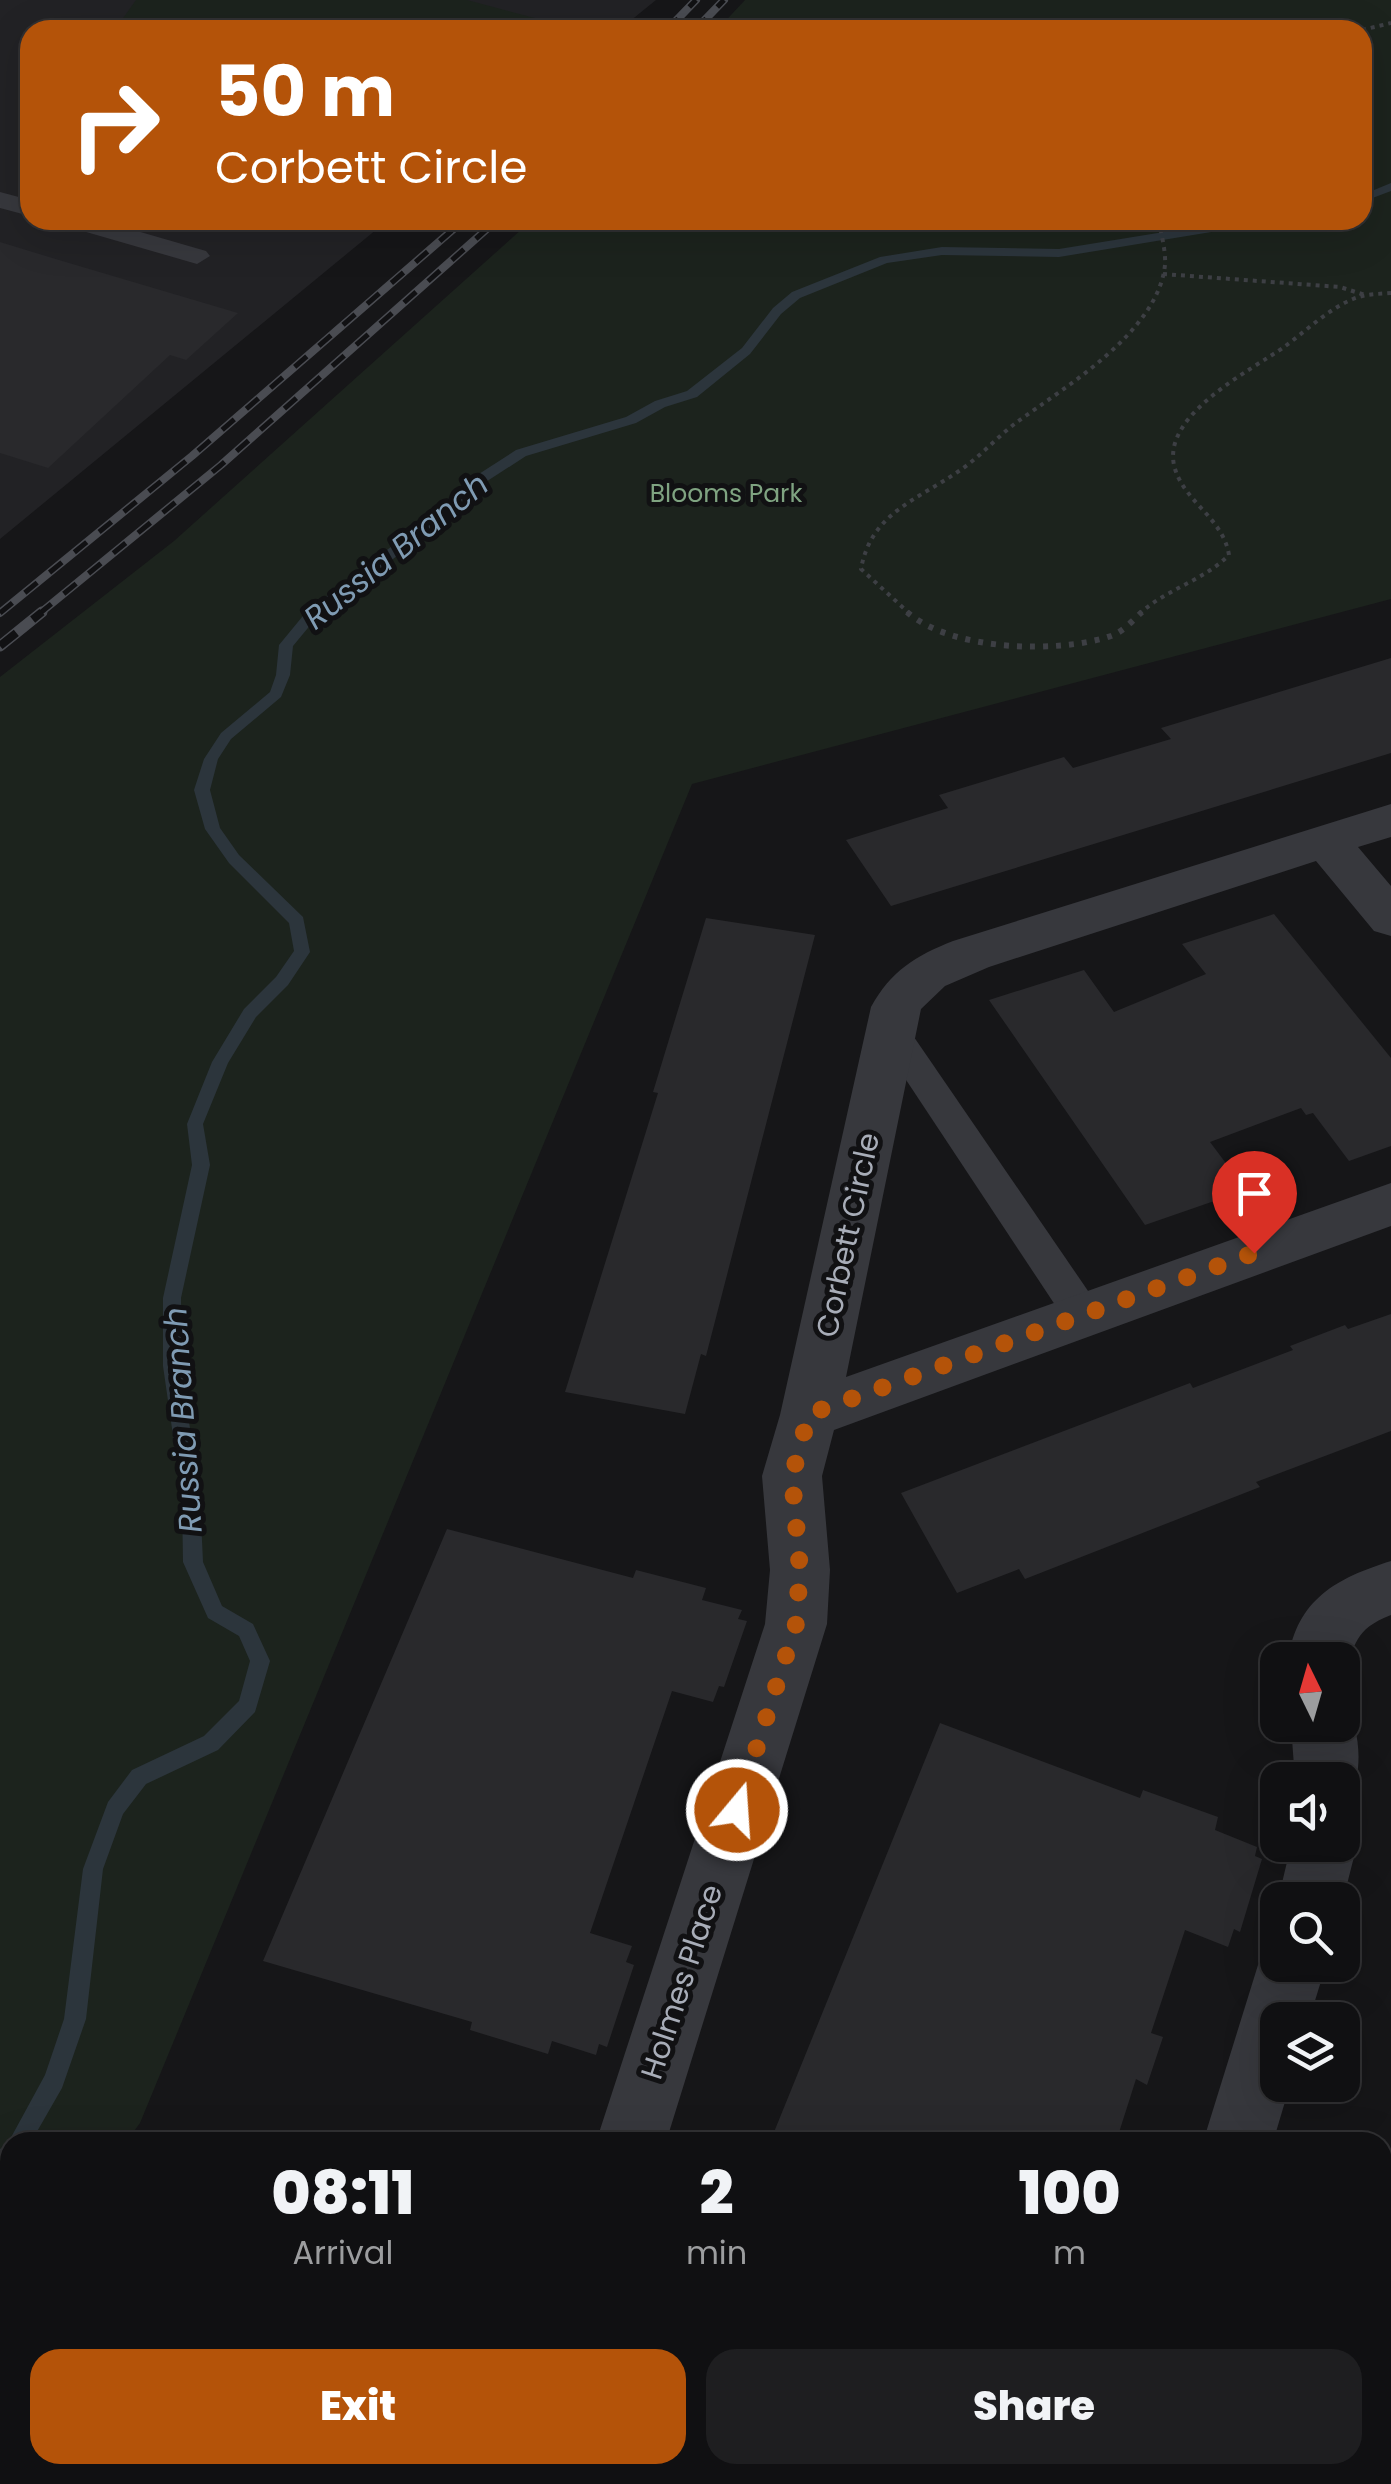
<!DOCTYPE html>
<html lang="en">
<head>
<meta charset="utf-8">
<style>
  :root { --surface:#101012; --page:#1e1e20; --text:#f1f3f6; --muted:#9c9d9f; --line:#303032; --accent:#b45309 }
  body { margin:0; font-family:Poppins,sans-serif; background:var(--page); color:var(--text); height:100vh; display:flex; flex-direction:column; font-size:38px; white-space:nowrap }
  * { box-sizing:border-box; margin:0 }
  p { font-size:32px; color:var(--muted) }
  .icon { flex:none; width:55px; height:55px; fill:none; stroke:currentColor; stroke-width:2; stroke-linecap:round; stroke-linejoin:round }
  .map { position:relative; flex:1; overflow:hidden }
  .sheet { position:absolute; left:0px; top:2132px; width:1392px; height:352px; display:flex; flex-direction:column; background:var(--surface); border-radius:30px 30px 0 0; box-shadow:0 10px 40px #0002,0 0 0 2px var(--line) }
  .sheet>* { flex:none }
  .hud { position:absolute; left:20px; top:20px; width:1352px; height:210px; border-radius:30px; box-shadow:0 10px 40px #0002,0 0 0 2px var(--line); background:#b45309; color:#fff; overflow:hidden }
  .needle { width:65px; rotate:355deg }
  .fabs { position:absolute; left:1260px; top:1642px; display:grid; gap:20px }
  .fabs a { display:grid; place-items:center; width:100px; height:100px; border-radius:20px; background:var(--surface); box-shadow:0 10px 40px #0002,0 0 0 2px var(--line); font-size:50px }
  .pin { position:absolute; display:grid; place-items:center; width:85px; height:85px; color:#fff; margin:-102px -42px; border-radius:50% 50% 50% 0; rotate:-45deg; box-shadow:0 0 10px #0007 }
  .pin .icon { rotate:45deg }
  .me { position:absolute; width:110px; margin:-55px; rotate:18deg; stroke-linejoin:round; filter:drop-shadow(0 0 8px #0008) }
  .turn { display:flex; align-items:center; gap:35px; height:210px; padding:0 30px; font-size:45px }
  .turn .icon { width:130px; height:130px; stroke-width:2.5 }
  .turn b { display:block; font-size:70px; line-height:85px }
  .eta { display:flex; justify-content:space-evenly; align-items:center; height:170px; text-align:center }
  .eta b { font-size:60px; font-weight:800; line-height:70px }
  .button { display:flex; gap:20px; margin-top:auto; padding:20px 30px }
  .button a { flex:1; height:115px; border-radius:30px; background:var(--accent); color:#fff; font-size:40px; font-weight:800; line-height:115px; text-align:center }
  .button a+a { background:var(--page); color:var(--text) }
  .map>svg:first-child { display:block }
  .built { fill:#222225 }
  .green { fill:#1c231d }
  .lines { fill:none; stroke-linecap:round; stroke-linejoin:round }
  .stream { fill:#2c353c; fill-rule:evenodd }
  .building { fill:#29292c }
  .path-far1 { stroke:#3d3f44; stroke-width:4; stroke-dasharray:4 5; stroke-linecap:butt }
  .path { stroke:#3d3f44; stroke-width:6; stroke-dasharray:5 8; stroke-linecap:butt }
  .lane { fill:#37383d; fill-rule:evenodd }
  .street { fill:#37383d; fill-rule:evenodd }
  .rail-far1-casing { stroke:#4a4c52; stroke-width:8 }
  .rail-casing { stroke:#4a4c52; stroke-width:11 }
  .rail-far1 { stroke:#111113; stroke-width:5; stroke-dasharray:16; stroke-linecap:butt }
  .rail { stroke:#111113; stroke-width:8; stroke-dasharray:21; stroke-linecap:butt }
  .route { stroke:#b45309; stroke-width:18; stroke-dasharray:0 32.4 }
  .labels { text-anchor:middle; stroke-width:10; stroke-linejoin:round; paint-order:stroke }
  .far-park-label { font-size:25px; fill:#7fa381; stroke:#111113 }
  .street-label { font-size:30px; fill:#a8adb8; stroke:#111113 }
  .water-label { font-size:32px; font-style:italic; fill:#7f9bb3; stroke:#111113 }
</style>
</head>
<body>
<div class="map">
<svg width="1391" height="2484" viewBox="0 0 1391 2484">
  <rect width="100%" height="100%" fill="#161618"/>
  <polygon class="built" points="0,0 656,0 619,30 30,30 30,220 388,220 0,539"/>
  <g class="green">
    <polygon points="136,0 467,0 580,30 124,30 121,21"/>
    <polygon points="745,0 1391,0 1391,599 692,784 140,2123 126,2142 10,2142 10,2297 0,2310 0,677 174,541 532,220 1362,220 1362,30 717,30"/>
  </g>
  <g class="lines">
    <g class="stream">
      <polygon points="1391,183 1391,191 1362,202 1362,195"/>
      <polygon points="1238,220 1266,220 1260,224 1059,257 942,255 887,263 800,298 781,314 750,354 697,397 665,407 636,423 526,456 478,487 427,533 317,617 293,646 290,675 281,697 231,739 218,759 210,790 220,828 239,855 303,917 310,952 288,985 256,1017 228,1063 203,1124 210,1165 181,1298 181,1366 200,1498 203,1562 222,1606 253,1624 270,1661 255,1712 218,1750 146,1784 123,1814 103,1869 86,2019 62,2088 31,2142 10,2142 10,2172 0,2178 0,2149 8,2143 45,2075 64,2019 83,1869 108,1802 132,1770 204,1736 239,1701 250,1661 239,1636 208,1618 183,1562 182,1498 163,1366 163,1298 192,1165 187,1124 212,1062 244,1009 276,977 294,951 289,923 229,863 205,829 194,790 204,759 221,733 270,692 276,675 279,645 307,611 417,527 468,481 516,450 626,417 655,401 687,391 742,348 773,308 792,292 880,257 942,247 1059,249"/>
    </g>
  </g>
  <g class="building">
    <polygon points="0,242 59,260 238,313 186,360 170,355 48,468 0,453"/>
    <polygon points="1391,658 1391,753 891,906 846,840 948,808 939,795 1064,757 1073,768 1171,739 1161,728"/>
    <polygon points="1274,914 1391,1058 1391,1146 1349,1161 1313,1113 1306,1115 1301,1108 1210,1142 1246,1190 1145,1225 989,1000 1084,970 1114,1012 1206,974 1182,944"/>
    <polygon points="706,918 815,935 706,1356 701,1354 685,1414 565,1392 658,1093 653,1092"/>
    <polygon points="1391,1314 1391,1431 1256,1482 1260,1487 1025,1579 1019,1569 957,1593 901,1493 1190,1383 1193,1388 1293,1350 1290,1346 1345,1325 1348,1329"/>
    <polygon points="447,1529 633,1578 636,1570 706,1588 702,1600 742,1610 738,1619 747,1621 724,1687 719,1686 713,1702 672,1691 590,1933 632,1946 626,1962 634,1965 607,2047 599,2044 596,2055 552,2041 548,2054 470,2030 472,2022 263,1961"/>
    <polygon points="940,1723 1140,1798 1143,1790 1218,1817 1215,1830 1257,1847 1255,1856 1262,1859 1240,1932 1234,1929 1228,1947 1185,1930 1151,2033 1163,2037 1147,2085 1136,2079 1116,2142 770,2142"/>
  </g>
  <g class="lines">
    <g class="path-far1">
      <polyline points="1362,30 1391,23"/>
      <polyline points="1163,274 1340,287 1365,295"/>
      <path d="M910,614L861,569C871,513 917,500 959,471C980,457 997,437 1017,422C1065,387 1158,332 1165,265C1166,251 1161,234 1159,220"/>
      <path d="M1139,614C1168,588 1203,581 1229,555C1223,517 1182,501 1174,465C1163,414 1250,371 1284,347C1306,331 1327,310 1353,299C1365,294 1378,294 1391,293"/>
    </g>
    <path class="path" d="M907,612C951,651 1058,654 1111,636C1123,632 1133,620 1142,612"/>
    <g class="lane">
      <polygon points="0,192 30,200 30,216 0,208"/>
      <polygon points="58,220 99,220 206,251 210,256 197,264 62,225"/>
      <polygon points="891,1017 903,1021 1097,1304 1102,1315 1097,1326 1083,1330 1069,1326 879,1039 874,1030 879,1021"/>
    </g>
    <g class="street">
      <path d="M1391,804V837L1358,847L1391,886V936L1374,931L1316,861L989,967L945,986L921,1009L846,1377L1391,1183V1226L834,1430L822,1476L830,1570L827,1624L666,2142H596L765,1624L770,1570L762,1476L780,1415L871,1007C891,971 915,956 953,941Z"/>
      <path d="M1391,1561V1615C1353,1630 1357,1644 1342,1676V1660H1288C1297,1599 1337,1578 1391,1561Z"/>
      <path d="M1342,1704C1363,1728 1362,1773 1350,1801L1342,1804V1780H1295L1291,1725H1342Z"/>
      <polygon points="1342,1822 1347,1823 1357,1845 1342,1904 1342,1900 1278,1900 1291,1845 1342,1845"/>
      <polygon points="1278,1938 1278,1965 1326,1965 1309,2020 1278,2020 1278,2085 1290,2085 1273,2142 1203,2142 1258,1965 1268,1942"/>
      <polygon points="531,2475 609,2475 605,2484 528,2484"/>
      <polygon points="1100,2475 1176,2475 1174,2484 1098,2484"/>
    </g>
    <g class="rail-far1-casing">
      <g id="rail-far1">
        <polyline points="667,30 696,0"/>
        <polyline points="695,30 724,0"/>
        <polyline points="0,613 192,456 464,220"/>
        <polyline points="39,614 221,465 497,220"/>
      </g>
    </g>
    <g class="rail-casing">
      <polyline id="rail" points="0,646 42,612"/>
    </g>
    <use href="#rail-far1" class="rail-far1"/>
    <use href="#rail" class="rail"/>
  </g>
  <g class="lines">
    <polyline class="route" points="737,1810 796,1624 800,1570 792,1476 809,1414 1254,1253"/>
  </g>
  <g class="labels">
    <g class="far-park-label">
      <text x="726" y="502">Blooms Park</text>
    </g>
    <g class="street-label">
      <text transform="translate(848 1235) rotate(-78)" y="10">Corbett Circle</text>
      <text transform="translate(682 1982) rotate(-72)" y="10">Holmes Place</text>
    </g>
    <g class="water-label">
      <text transform="translate(396 551) rotate(-39)" y="11">Russia Branch</text>
      <text transform="translate(183 1420) rotate(-94)" y="11">Russia Branch</text>
    </g>
  </g>
</svg>
<div class="fabs">
<a><svg class="needle" viewBox="-14 -14 28 28"><path d="M0-13l5 13h-10z" fill="#e53935"/><path d="M0 13l5-13h-10z" fill="#9c9d9f"/></svg></a>
<a><svg class="icon" aria-label="sound" viewBox="0 0 24 24"><path d="M4 9h4l5-4v14l-5-4H4zM17 9q2 3 0 6"/></svg></a>
<a><svg class="icon" aria-label="search" viewBox="0 0 24 24"><circle cx="10" cy="10" r="6"/><path d="M15 15l6 6"/></svg></a>
<a><svg class="icon" aria-label="layers" viewBox="0 0 24 24"><path d="M12 4l9 5-9 5-9-5zM3 14l9 5 9-5"/></svg></a>
</div>
<div class="pin" style="left:1254px;top:1253px;background:#d93025"><svg class="icon" aria-label="arrive" viewBox="0 0 24 24"><path d="M6 21V4h12l-3 4 3 4H6"/></svg></div>
<svg class="me" style="left:737px;top:1810px" viewBox="-20 -20 40 40"><circle r="17" fill="#b45309" stroke="#fff" stroke-width="3"/><path d="M0-11L8 9 0 5-8 9z" fill="#fff"/></svg>
<div class="hud">
<div class="turn"><svg class="icon" aria-label="right" viewBox="0 0 24 24"><path d="M7 20v-9h11M14 6l5 5-5 5"/></svg><div><b>50 m</b>Corbett Circle</div></div>
</div>
<section class="sheet">
<div class="eta">
<div><b>08:11</b><p>Arrival</p></div>
<div><b>2</b><p>min</p></div>
<div><b>100</b><p>m</p></div>
</div>
<div class="button"><a>Exit</a><a>Share</a></div>
</section>
</div>
</body>
</html>
